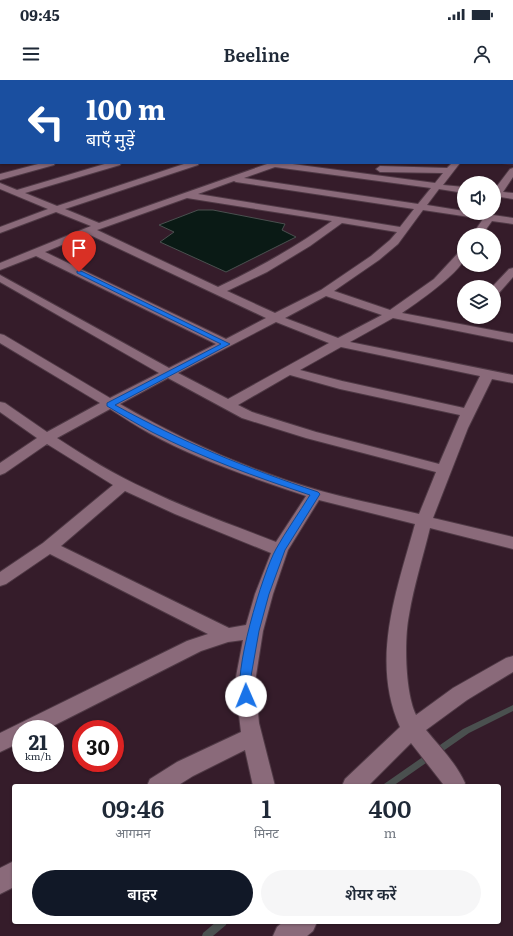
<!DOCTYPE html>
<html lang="hi">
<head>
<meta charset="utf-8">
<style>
  :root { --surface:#fff; --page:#f6f6f7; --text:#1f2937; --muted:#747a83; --accent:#111827 }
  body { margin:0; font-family:Literata,"Noto Sans Devanagari",serif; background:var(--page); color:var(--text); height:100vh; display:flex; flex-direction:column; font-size:15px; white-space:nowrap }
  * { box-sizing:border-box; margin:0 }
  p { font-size:13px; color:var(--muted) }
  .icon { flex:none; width:22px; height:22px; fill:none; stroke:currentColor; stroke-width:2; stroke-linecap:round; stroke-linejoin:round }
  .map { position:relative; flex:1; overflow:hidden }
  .sheet { position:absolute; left:12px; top:704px; width:489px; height:140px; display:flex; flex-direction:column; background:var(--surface); border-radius:4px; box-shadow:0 1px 3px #0004 }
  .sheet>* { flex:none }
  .guide { position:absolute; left:0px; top:0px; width:513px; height:84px; box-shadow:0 1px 3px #0004; background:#1a4fa0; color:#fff; overflow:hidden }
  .buttons { position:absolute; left:457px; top:96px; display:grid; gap:8px }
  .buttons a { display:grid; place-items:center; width:44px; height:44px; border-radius:50%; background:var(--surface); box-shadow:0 1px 3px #0004; font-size:20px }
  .speed { position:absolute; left:12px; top:640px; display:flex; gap:8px; font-size:20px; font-weight:700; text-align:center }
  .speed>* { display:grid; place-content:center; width:52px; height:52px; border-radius:50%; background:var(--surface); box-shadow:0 1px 3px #0004; line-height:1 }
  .speed small { font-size:10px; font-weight:400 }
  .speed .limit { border:6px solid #d22; background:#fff; color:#111 }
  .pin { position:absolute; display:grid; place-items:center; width:34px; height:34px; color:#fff; margin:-41px -17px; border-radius:50% 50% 50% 0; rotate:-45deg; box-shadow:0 0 4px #0007 }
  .pin .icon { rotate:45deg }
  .me { position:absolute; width:44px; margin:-22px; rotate:359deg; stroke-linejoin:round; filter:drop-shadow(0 0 3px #0008) }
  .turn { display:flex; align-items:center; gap:14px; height:84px; padding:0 20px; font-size:18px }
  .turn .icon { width:52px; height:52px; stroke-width:2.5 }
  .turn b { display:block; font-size:28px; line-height:34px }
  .eta { display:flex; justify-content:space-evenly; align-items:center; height:68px; text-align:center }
  .eta b { font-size:24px; font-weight:600; line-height:28px }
  .primary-button { display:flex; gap:8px; margin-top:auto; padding:8px 20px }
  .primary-button a { flex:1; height:46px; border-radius:24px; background:var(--accent); color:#fff; font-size:16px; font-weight:600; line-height:46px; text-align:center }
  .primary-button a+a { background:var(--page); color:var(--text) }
  .status { display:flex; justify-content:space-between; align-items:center; height:28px; padding:0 20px; background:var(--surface); direction:ltr }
  .status svg { height:11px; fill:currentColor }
  header { display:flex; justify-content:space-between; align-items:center; height:52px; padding:0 20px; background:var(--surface); font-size:18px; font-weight:600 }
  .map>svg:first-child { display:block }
  .built { fill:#432335 }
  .water { fill:#0a1a15; stroke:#4a504f }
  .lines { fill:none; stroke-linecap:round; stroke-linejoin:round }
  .stream { fill:#4a504f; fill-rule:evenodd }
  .service-casing { stroke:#4f3945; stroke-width:2 }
  .minor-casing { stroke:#4f3945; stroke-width:2 }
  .primary-casing { stroke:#4f3945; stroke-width:2 }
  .service { fill:#8a6a7a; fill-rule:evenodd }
  .minor { fill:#8a6a7a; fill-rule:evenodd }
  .primary { fill:#a06a87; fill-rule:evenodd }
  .route { fill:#1a73e8; stroke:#114b97 }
</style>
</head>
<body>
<div class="status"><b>09:45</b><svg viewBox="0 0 49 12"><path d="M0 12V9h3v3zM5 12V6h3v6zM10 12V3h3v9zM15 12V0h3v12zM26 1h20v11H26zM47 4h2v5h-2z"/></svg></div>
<header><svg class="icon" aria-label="menu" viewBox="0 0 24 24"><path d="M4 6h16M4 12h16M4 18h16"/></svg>Beeline<svg class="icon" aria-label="person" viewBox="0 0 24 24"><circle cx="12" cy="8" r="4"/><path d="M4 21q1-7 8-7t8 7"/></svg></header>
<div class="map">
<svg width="513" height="856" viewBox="0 0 513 856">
  <rect width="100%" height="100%" fill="#351c2a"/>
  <polygon class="built" points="390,0 513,0 513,86 496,83 512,83 512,1 387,1"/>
  <polygon class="water" points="198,130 213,130 285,144 282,150 296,157 226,192 160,162 174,152 159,145"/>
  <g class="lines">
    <g class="stream">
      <polygon points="513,625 513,631 469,653 393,706 383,706 384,704 463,649"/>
      <polygon points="216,842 227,842 226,845 213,856 202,856 203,853"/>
    </g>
    <g class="service-casing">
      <rect id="service" x="512" y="49" width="1" height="3"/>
    </g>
    <g class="minor-casing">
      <g id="minor">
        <polygon points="253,0 262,0 263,1 254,1"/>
        <polygon points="399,0 407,0 408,1 400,1"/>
        <rect x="512" y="28" width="1" height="4"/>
        <rect x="512" y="64" width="1" height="4"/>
        <polygon points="42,83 55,83 54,85 0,100 0,94"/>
        <path d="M108,83H121L120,85L25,113L57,126L187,83H199L198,85L65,129L99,143L270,83H285L435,103L443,93L380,92L376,89L380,86L447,88L452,83H460L443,105L464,107V113L439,109L427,125L464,131V133H479L513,138V144L492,141L482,155H472L483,139L423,130L398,164L379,180L334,211L390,230L434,199L460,171L464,170C464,172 465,177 464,179C459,194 415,224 402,233L513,254V262L393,238L350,262L513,295V303L492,299L468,348L433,438L513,457V469L430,448C423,477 414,505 409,535C404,560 405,612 416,635L453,608L506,578L513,576V592L467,620L426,650C440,667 456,683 465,703L464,706H442L443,704L411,663L368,706H342L345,699L400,647C370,580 397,510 415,444L319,420L288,470L273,514L263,551L255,602L259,643L275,706H253L245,670L193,696L177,706H147L150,699L177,682L241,652L235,602L243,560L228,562L201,571L47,649H21V662L0,672V653L187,561L208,554L50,474L6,504L0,506V492L43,463L113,405L47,364L5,393L0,395V383L37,358L0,332V322L5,323L47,352L100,323L0,263V254L4,255L110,318L159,293L0,202V195L169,288L216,264L36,176L0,190V183L91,146L56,132L0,153V147L48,129L0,109V103L17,110ZM275,87L431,108L418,124L244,98ZM234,101L236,102L414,129L400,147L198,114ZM187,118L332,141C296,167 258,188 218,207L97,150ZM342,143L397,152L390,160L371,176L321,210L275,233L227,211L267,192L310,166ZM88,154L266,238L226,259L45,172ZM326,216L382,235L338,258L285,238ZM276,242L329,263L228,319L178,293ZM341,267L480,296L464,328L342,301L300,290ZM290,295L340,309L460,335L439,384L316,352L252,332L238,325ZM168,298L242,338L306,358L436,392L419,434C386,426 353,420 321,411C251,391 182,360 120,324ZM110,329C123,337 136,346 149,353C198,380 253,398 306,416L276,462C233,445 189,430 146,409C115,395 86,377 57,358ZM125,411L175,434L271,473L255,514L246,545L229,548L61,466Z"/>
        <polygon points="513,88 513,97 503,112 513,113 513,119 494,116 494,110 510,89"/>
        <polygon points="513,188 513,197 498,214 494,215 494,207 492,207 509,189"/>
        <polygon points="14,781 14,807 0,814 0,788"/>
        <polygon points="283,842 317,842 313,851 307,856 273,856 277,847"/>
      </g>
    </g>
    <g class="primary-casing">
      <rect id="primary" x="0" y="32" width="1" height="6"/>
    </g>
    <use href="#service" class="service"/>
    <use href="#minor" class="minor"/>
    <use href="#primary" class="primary"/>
  </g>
  <path class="route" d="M77,191H81L230,264L115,325C182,362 246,388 318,412L320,414L285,470L269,514L259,551L250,602L252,616L250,619L246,621L242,619C231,597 263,492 276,469C286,451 299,433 310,415C256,397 203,378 152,352C137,344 122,335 107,326V323L221,264L77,193Z"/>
</svg>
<div class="buttons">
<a><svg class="icon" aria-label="sound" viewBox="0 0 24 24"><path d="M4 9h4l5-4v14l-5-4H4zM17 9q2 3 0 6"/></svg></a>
<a><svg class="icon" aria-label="search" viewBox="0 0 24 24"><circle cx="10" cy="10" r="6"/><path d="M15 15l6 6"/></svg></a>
<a><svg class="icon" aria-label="layers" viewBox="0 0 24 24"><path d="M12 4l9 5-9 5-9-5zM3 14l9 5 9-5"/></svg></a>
</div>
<div class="speed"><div>21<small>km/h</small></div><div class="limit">30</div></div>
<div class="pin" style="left:79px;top:192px;background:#d93025"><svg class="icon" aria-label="arrive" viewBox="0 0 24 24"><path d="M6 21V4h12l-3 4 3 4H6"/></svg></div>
<svg class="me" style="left:246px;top:616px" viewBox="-20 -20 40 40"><circle r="19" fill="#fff"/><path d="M0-13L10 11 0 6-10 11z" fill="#1a73e8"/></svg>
<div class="guide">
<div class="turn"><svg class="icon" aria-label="left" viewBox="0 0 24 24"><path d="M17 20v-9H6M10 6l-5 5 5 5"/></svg><div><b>100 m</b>बाएँ मुड़ें</div></div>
</div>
<section class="sheet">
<div class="eta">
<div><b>09:46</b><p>आगमन</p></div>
<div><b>1</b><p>मिनट</p></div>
<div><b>400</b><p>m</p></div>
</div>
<div class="primary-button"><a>बाहर</a><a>शेयर करें</a></div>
</section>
</div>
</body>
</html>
